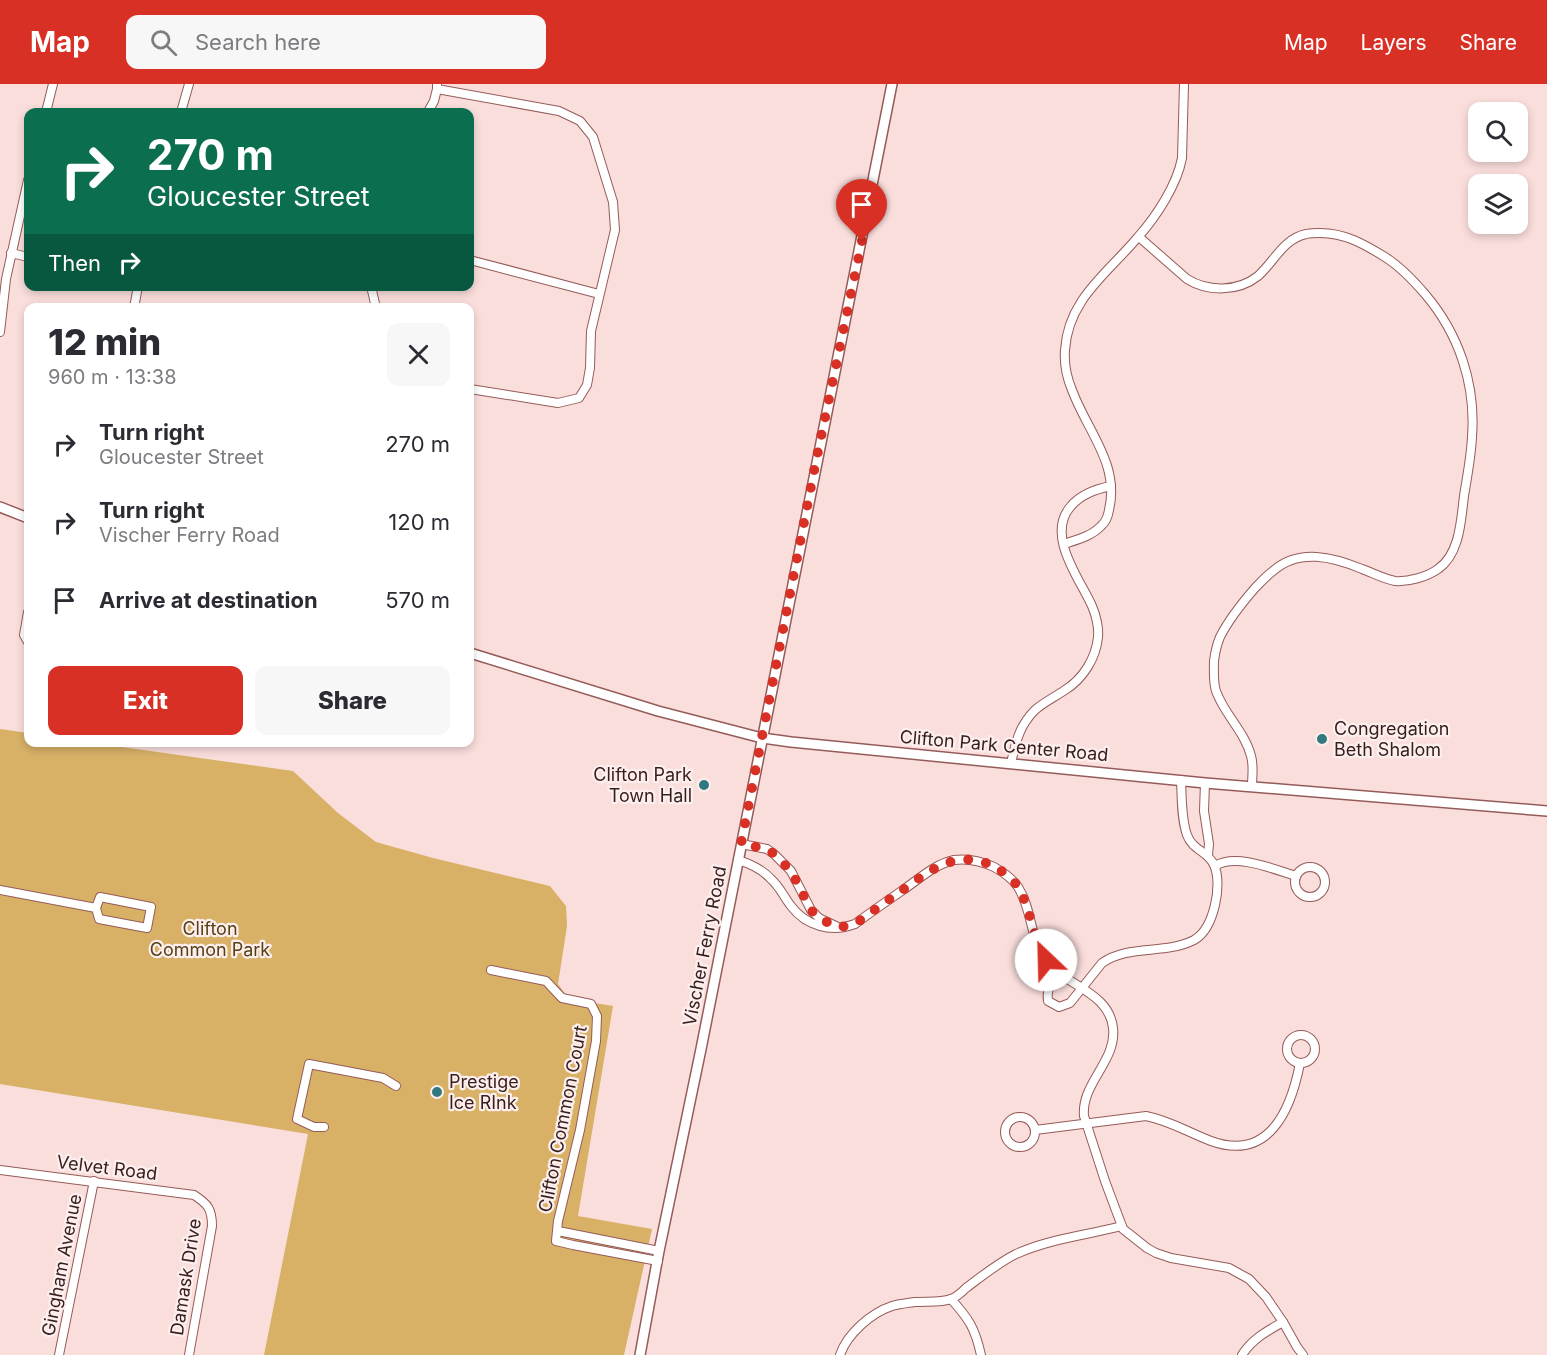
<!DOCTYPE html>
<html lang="en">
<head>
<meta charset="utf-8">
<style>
  :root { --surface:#fff; --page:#f7f7f7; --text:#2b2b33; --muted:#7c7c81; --accent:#d93025 }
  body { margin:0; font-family:Inter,sans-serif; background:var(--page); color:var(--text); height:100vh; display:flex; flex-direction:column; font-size:22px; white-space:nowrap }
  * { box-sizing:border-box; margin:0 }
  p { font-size:20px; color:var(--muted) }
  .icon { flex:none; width:33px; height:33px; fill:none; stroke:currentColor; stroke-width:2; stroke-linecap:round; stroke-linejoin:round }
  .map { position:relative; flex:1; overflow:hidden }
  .panel { position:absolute; left:24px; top:219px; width:450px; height:444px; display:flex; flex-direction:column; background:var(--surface); border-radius:12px; box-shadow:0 3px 9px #0003 }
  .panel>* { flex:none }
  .banner { position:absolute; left:24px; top:24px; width:450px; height:183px; border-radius:12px; box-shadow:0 3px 9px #0003; background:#0b6e4f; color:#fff; overflow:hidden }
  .fabs { position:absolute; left:1468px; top:18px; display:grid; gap:12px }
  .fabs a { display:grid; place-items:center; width:60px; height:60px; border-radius:12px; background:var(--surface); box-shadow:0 3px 9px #0003; font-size:30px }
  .pin { position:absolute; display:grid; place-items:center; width:51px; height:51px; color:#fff; margin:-62px -26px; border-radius:50% 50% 50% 0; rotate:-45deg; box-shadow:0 0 6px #0007 }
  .pin .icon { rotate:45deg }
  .me { position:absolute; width:66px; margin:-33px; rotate:336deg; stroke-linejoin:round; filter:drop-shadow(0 0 4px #0008) }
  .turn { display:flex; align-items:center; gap:21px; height:126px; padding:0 24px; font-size:27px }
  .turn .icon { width:78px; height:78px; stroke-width:2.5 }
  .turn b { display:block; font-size:42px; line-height:51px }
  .then { display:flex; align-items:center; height:57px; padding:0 24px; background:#0003; gap:12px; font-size:22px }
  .round { display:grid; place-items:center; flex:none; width:63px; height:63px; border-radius:12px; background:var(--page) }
  .headline { display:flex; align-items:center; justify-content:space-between; height:102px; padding:0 24px }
  h1 { font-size:36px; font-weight:800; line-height:45px }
  .button { display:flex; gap:12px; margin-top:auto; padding:12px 24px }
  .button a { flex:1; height:69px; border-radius:12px; background:var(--accent); color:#fff; font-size:24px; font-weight:800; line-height:69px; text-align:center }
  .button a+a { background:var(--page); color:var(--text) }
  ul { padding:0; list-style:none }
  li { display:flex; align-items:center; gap:18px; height:78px; padding:0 24px }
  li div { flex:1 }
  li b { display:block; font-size:22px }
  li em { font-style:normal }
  header { display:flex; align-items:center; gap:36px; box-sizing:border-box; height:84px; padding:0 30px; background:var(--accent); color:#fff }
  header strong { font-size:28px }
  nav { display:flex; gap:33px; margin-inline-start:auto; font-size:21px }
  .search { width:420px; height:54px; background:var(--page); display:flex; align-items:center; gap:15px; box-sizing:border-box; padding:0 21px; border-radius:12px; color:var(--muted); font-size:22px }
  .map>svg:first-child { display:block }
  .green { fill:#d8b167 }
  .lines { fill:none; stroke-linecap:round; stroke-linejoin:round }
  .minor-casing { stroke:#955b58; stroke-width:10 }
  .tertiary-casing { stroke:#955b58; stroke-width:12 }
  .minor { stroke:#fff; stroke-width:8 }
  .tertiary { stroke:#fff; stroke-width:9 }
  .route { stroke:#d93025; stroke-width:10; stroke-dasharray:0 18 }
  .poi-dot { fill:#30797f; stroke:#fdefee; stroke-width:2 }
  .labels { text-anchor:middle; stroke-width:4.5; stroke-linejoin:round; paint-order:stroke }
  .poi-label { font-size:18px; fill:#361e1d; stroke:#fdefee; text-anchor:start }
  .street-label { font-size:18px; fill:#361e1d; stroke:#fdefee }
  .park-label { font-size:18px; fill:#554015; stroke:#fdefee }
</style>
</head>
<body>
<header>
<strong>Map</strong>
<div class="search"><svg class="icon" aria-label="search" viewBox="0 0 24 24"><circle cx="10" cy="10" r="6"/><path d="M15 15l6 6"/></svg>Search here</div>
<nav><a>Map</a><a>Layers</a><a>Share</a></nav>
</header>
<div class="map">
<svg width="1547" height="1271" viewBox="0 0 1547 1271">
  <rect width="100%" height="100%" fill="#fadedc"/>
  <polygon class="green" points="0,645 28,649 28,658 93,659 293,687 338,729 376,758 433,774 550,802 566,822 567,842 558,900 569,915 613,922 578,1132 652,1145 624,1271 264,1271 308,1050 0,1000"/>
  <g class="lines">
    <g class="minor-casing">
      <g id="minor">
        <polyline points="437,0 437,5 559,27 580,37 593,53 613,118 615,146 591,247 590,284 587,301 579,314 558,319 470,305"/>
        <polyline points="46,28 53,0"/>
        <polyline points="181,28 189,0"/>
        <polyline points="428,28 434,17 437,5"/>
        <path d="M1139,153L1187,195C1208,208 1238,208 1258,192C1274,178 1283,155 1306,150C1310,149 1316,149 1320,149C1345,149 1364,160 1385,173C1401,183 1413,196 1425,210C1459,250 1476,300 1472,353C1471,373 1467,393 1464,412C1461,436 1460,470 1438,485C1427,493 1408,498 1395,497C1384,495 1373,489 1362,485C1333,473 1299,464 1273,487C1266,492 1261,498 1255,504C1242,519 1229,535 1220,553C1217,560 1215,569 1214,577C1214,586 1213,598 1216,607C1224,630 1245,648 1251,672C1254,682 1252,692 1252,702"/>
        <polyline points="11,169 28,173"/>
        <polyline points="470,176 599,210"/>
        <polyline points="371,202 376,224"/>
        <polyline points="134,224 138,202"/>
        <polyline points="0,248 6,195 28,96"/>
        <path d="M1064,460C1076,456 1092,452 1101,442C1106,438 1108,432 1109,426C1120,380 1087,347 1072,306C1067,294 1064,279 1065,266C1068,215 1108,189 1138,153C1156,133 1177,101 1182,74L1184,0"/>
        <polyline points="28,528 24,551 28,558"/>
        <path d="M1011,679C1016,658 1019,642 1035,626C1044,618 1055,613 1065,606C1083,595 1096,574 1098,553C1099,544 1096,531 1092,522C1080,495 1045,451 1071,422C1081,410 1096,405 1111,402"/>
        <polyline points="1205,699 1204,727 1209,760 1208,771"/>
        <polyline points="741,760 767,765 774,770 791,787 811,826 819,834 836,842"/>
        <path d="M738,776C751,780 762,785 771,795C780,803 784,813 791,822C806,842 831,849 855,840C871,828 887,817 903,806C919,795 935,780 954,776C968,774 981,777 994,783C1003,788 1012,794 1018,803C1032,825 1030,854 1045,875C1064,902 1109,907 1113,944C1117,977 1081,999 1084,1032L1105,1097L1123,1145L1147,1164L1156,1169L1171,1174L1229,1184L1249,1195L1266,1213L1283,1238L1297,1263L1303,1271"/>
        <path d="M1215,782C1236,769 1273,785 1296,792"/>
        <circle cx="1310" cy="798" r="15"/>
        <polyline points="0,806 96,824 100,813 151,823 147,844 99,835 96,824"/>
        <polyline points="491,886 546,897 562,914 591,920 597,932 596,957 580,1046 558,1137 556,1157 573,1161 658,1177"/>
        <path d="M1057,888C1052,898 1046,905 1048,917L1059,923L1070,919L1102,879C1129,860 1165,871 1194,856C1214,845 1223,800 1214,781C1208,767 1193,767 1187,751C1181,734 1182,713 1181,696"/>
        <circle cx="1301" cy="965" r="14"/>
        <circle cx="1020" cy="1048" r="15"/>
        <polyline points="324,1043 314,1043 297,1035 309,980 383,994 396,1002"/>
        <path d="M1035,1046L1146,1032C1171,1037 1187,1048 1211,1057C1269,1078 1291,1026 1300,979"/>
        <path d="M0,1086L194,1111C208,1120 212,1125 212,1142L189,1271"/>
        <polyline points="558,1147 659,1167"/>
        <path d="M951,1215C969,1235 975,1244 981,1271"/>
        <polyline points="59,1271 94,1097"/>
        <path d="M840,1271C847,1250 871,1229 892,1222C899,1220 908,1219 915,1218C926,1217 941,1219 951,1215C957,1213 962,1208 966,1204C982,1192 998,1179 1016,1170C1049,1155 1087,1151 1122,1142"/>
        <path d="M1242,1271C1252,1255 1267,1247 1283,1238"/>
      </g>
    </g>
    <g class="tertiary-casing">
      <g id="tertiary">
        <polyline points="0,423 28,434"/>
        <polyline points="470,569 658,627 762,654 791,658 1205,699 1547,727"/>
        <polyline points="640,1271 659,1167 701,965 892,0"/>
      </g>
    </g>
    <use href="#minor" class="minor"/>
    <use href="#tertiary" class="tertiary"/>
  </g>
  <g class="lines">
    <path class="route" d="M862,157L816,377L741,760L767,765L774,770L791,787L811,826L819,834L837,843L849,842L855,840C872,828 888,816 904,805C932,785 957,765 993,782C1002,787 1012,794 1018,803C1031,825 1032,852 1046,876"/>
  </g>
  <g class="poi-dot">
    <circle cx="1322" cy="655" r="6"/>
    <circle cx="704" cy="701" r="6"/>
    <circle cx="437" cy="1008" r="6"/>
  </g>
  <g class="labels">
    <g class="poi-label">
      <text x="1334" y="651">Congregation<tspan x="1334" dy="21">Beth Shalom</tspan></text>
      <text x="692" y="697" text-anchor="end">Clifton Park<tspan x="692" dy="21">Town Hall</tspan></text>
      <text x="449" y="1004">Prestige<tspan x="449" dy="21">Ice RInk</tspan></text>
    </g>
    <g class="street-label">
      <text transform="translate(1004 662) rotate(5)" y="6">Clifton Park Center Road</text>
      <text transform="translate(705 862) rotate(-79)" y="6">Vischer Ferry Road</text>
      <text transform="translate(563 1035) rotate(-79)" y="6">Clifton Common Court</text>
      <text transform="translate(107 1084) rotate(7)" y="6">Velvet Road</text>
      <text transform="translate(62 1181) rotate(-79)" y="6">Gingham Avenue</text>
      <text transform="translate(186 1193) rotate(-81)" y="6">Damask Drive</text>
    </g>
    <g class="park-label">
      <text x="210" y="851">Clifton<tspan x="210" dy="21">Common Park</tspan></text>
    </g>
  </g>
</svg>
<div class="fabs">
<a><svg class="icon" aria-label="search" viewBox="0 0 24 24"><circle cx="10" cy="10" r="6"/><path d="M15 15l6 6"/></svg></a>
<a><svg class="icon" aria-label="layers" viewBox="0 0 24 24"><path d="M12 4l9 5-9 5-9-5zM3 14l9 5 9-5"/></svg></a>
</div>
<div class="pin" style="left:862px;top:157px;background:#d93025"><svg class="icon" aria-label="arrive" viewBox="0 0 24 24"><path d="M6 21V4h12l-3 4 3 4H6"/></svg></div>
<svg class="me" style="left:1046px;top:876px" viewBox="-20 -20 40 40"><circle r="19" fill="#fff"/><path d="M0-13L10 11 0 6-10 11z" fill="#d93025"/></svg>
<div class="banner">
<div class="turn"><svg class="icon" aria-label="right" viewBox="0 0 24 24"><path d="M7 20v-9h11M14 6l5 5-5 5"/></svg><div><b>270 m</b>Gloucester Street</div></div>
<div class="then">Then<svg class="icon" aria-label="right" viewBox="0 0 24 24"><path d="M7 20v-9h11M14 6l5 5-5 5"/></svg></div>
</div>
<section class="panel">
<div class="headline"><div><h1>12 min</h1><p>960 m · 13:38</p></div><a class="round"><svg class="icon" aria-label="close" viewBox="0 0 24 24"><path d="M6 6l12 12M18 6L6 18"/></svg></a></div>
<ul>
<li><svg class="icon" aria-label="right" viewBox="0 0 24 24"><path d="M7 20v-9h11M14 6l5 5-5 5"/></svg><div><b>Turn right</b><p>Gloucester Street</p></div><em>270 m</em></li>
<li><svg class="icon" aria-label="right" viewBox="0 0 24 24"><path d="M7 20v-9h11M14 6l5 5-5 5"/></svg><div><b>Turn right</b><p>Vischer Ferry Road</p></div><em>120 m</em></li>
<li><svg class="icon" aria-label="arrive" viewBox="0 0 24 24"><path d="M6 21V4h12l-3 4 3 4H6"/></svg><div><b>Arrive at destination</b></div><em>570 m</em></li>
</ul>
<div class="button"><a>Exit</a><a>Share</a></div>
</section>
</div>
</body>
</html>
